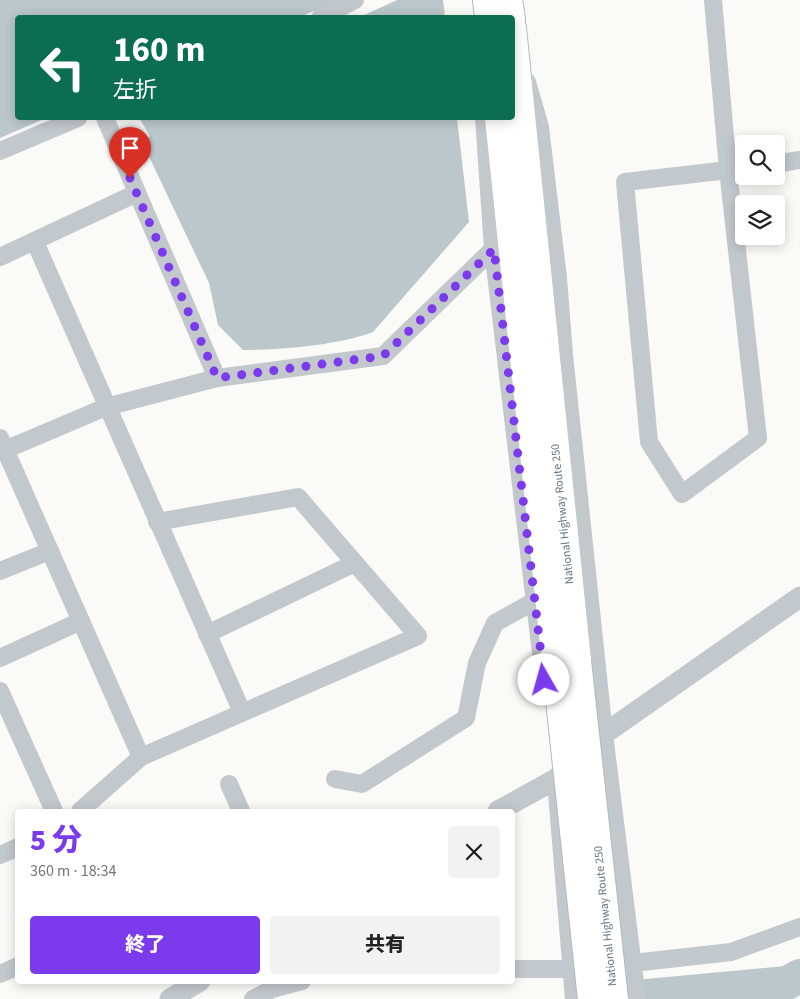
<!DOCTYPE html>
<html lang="ja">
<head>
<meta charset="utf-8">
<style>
  :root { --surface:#fff; --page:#f2f2f2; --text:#222; --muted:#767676; --accent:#7c3aed }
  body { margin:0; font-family:"Source Sans 3","Noto Sans JP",sans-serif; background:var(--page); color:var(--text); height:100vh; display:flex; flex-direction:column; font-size:19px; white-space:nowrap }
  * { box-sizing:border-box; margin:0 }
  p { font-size:16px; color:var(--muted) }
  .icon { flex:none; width:28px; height:28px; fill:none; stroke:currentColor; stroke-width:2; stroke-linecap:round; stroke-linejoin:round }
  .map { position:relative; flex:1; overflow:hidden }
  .sheet { position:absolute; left:15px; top:809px; width:500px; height:175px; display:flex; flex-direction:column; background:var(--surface); border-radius:5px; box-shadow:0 2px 12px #0003 }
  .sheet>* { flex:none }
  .hud { position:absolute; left:15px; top:15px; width:500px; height:105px; border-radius:5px; box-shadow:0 2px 12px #0003; background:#0b6e4f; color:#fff; overflow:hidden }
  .fabs { position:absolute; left:735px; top:135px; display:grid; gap:10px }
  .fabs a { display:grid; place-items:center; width:50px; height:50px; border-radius:5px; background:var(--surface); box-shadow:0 2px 12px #0003; font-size:25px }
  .pin { position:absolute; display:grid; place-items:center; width:42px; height:42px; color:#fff; margin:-51px -21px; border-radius:50% 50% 50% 0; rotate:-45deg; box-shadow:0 0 5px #0007 }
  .pin .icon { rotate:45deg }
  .me { position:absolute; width:55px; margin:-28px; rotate:353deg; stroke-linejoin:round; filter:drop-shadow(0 0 4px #0008) }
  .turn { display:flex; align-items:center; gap:18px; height:105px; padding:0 15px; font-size:22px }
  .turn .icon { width:65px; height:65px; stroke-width:2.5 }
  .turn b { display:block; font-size:35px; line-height:42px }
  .round { display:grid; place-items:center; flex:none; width:52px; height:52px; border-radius:5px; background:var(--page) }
  .summary { display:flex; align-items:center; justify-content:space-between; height:85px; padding:0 15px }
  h1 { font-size:30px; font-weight:800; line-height:38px; color:var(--accent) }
  .action { display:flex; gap:10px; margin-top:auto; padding:10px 15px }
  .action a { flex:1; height:58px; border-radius:5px; background:var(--accent); color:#fff; font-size:20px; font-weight:800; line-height:58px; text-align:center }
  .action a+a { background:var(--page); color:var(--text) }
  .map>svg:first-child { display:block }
  .water { fill:#bbc7cb }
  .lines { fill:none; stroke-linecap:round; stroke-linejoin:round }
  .river { stroke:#bbc7cb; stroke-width:34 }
  .trunk-casing { stroke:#b4b9bd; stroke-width:30 }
  .minor { stroke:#c3c8cc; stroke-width:18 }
  .tertiary { stroke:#c3c8cc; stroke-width:21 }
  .trunk { stroke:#fff; stroke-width:28 }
  .trunk-bridge-casing { stroke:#b4b9bd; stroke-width:30; stroke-linecap:butt }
  .trunk-bridge { stroke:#fff; stroke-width:28 }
  .route { stroke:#7c3aed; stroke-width:9; stroke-dasharray:0 16.2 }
  .labels { text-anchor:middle; stroke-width:5; stroke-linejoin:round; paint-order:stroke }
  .street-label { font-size:12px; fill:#657683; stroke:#fff }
</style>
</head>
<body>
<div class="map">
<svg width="800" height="999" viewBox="0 0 800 999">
  <rect width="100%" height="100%" fill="#fafaf8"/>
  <g class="water">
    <polygon points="0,0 339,0 300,17 18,18 18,118 46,118 0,138"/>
    <polygon points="397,0 443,0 445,17 360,17"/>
    <path d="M139,118H457L469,222L373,332C339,345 281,350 243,350L218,325L209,283L143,144L150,136Z"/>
  </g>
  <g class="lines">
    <polyline class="river" points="615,999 787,983 800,976"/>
    <g class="trunk-casing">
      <g id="trunk">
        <polyline points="487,0 489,18"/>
        <polyline points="508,0 511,18"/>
        <polyline points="512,28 577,661"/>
        <polyline points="499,118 556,663"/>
      </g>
    </g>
    <g class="minor">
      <polyline points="713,0 728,170 758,438 682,494 649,442 625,182 728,170 744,168"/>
      <polyline points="320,18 355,0"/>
      <polyline points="527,82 540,127 558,278 564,355 604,734 637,999"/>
      <polyline points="105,118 217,378"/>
      <polyline points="484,118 493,249 545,687"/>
      <polyline points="0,151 78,118"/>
      <polyline points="776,164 800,160"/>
      <polyline points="35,242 242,712"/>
      <polyline points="0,257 137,193"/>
      <polyline points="0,438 141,757"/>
      <polyline points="0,452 106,407 217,378 383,356 493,249"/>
      <polyline points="0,571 50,551"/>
      <polyline points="207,634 355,563"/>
      <polyline points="0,658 81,621"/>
      <polyline points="0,691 54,811"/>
      <polyline points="335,779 362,784 466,718 477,663 495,623 535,601"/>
      <polyline points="229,784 241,811"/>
      <polyline points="557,793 574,999"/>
      <polyline points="80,811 141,757 418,636 298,497 157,522"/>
      <polyline points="0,855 18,847"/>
      <polyline points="633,963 731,952 800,927"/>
      <polyline points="512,969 571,969"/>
      <polyline points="0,974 18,966"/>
      <polyline points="253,999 272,989 302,981"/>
    </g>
    <g class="tertiary">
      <polyline points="498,811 556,779 604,734 800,597"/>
      <polyline points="170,999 200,981"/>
    </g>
    <use href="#trunk" class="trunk"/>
    <g class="trunk-bridge-casing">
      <g id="trunk-bridge">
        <polyline points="577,661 614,999"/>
        <polyline points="556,663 592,999"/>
      </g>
    </g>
    <use href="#trunk-bridge" class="trunk-bridge"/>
  </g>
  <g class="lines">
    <polyline class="route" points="130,178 217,378 383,356 494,249 544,680"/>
  </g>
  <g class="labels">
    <g class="street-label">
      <text transform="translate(562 514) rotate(-96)" y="4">National Highway Route 250</text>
      <text transform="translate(605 916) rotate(-96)" y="4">National Highway Route 250</text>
    </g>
  </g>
</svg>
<div class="fabs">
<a><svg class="icon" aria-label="search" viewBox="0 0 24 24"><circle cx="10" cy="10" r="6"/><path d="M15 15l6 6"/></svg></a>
<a><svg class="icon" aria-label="layers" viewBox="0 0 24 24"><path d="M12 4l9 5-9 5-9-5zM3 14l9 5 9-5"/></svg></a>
</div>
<div class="pin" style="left:130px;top:178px;background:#d93025"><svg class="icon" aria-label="arrive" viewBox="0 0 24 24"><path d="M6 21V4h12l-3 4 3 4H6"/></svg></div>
<svg class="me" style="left:544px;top:680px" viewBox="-20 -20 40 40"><circle r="19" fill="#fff"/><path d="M0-13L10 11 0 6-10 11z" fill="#7c3aed"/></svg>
<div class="hud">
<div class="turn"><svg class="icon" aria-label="left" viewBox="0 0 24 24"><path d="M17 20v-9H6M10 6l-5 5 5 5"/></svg><div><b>160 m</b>左折</div></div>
</div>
<section class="sheet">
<div class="summary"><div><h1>5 分</h1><p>360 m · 18:34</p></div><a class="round"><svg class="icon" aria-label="close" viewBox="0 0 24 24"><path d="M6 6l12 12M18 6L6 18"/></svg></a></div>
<div class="action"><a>終了</a><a>共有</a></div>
</section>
</div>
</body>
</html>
